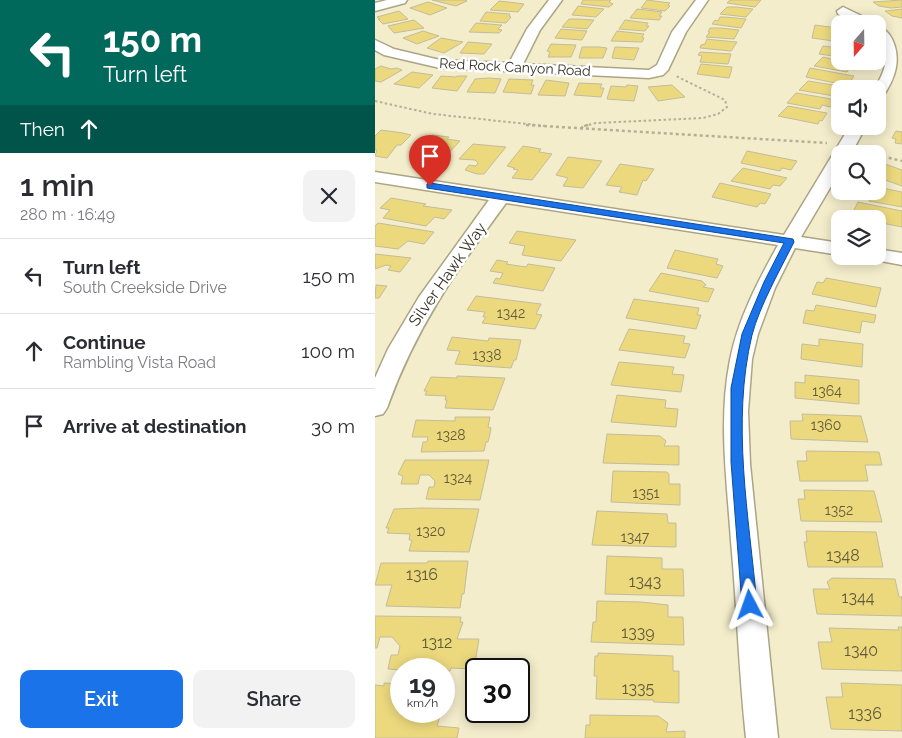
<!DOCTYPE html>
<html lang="en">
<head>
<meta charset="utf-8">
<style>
  :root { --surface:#fff; --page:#f2f2f3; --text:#2b2b33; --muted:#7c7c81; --line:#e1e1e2; --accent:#1a73e8 }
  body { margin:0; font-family:Raleway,sans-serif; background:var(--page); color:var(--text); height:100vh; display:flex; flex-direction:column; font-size:19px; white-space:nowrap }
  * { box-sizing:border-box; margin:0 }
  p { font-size:16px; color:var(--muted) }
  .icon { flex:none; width:28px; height:28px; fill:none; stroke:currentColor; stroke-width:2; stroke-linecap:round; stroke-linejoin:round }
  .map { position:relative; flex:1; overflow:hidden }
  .side { display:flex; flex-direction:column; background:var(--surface); width:375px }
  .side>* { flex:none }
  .top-card { background:#00695c; color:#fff; overflow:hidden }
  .needle { width:32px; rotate:200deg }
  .fabs { position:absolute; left:456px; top:15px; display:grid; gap:10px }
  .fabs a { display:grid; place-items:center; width:55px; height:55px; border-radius:10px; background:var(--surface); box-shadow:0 2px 12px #0003; font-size:25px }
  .speed { position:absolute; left:15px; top:658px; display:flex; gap:10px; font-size:25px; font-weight:700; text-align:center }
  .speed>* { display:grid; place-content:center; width:65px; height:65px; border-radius:50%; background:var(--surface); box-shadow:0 2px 12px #0003; line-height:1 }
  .speed small { font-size:12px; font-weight:400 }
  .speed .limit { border:2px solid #111; border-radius:8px; background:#fff; color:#111 }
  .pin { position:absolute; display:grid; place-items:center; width:42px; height:42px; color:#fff; margin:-51px -21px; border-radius:50% 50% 50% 0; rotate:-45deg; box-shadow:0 0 5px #0007 }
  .pin .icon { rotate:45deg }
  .me { position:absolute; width:55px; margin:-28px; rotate:356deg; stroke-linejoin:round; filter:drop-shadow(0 0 4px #0008) }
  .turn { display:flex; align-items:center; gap:18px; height:105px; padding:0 20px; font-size:22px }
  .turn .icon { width:65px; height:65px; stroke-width:2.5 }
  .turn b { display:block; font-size:35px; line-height:42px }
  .then { display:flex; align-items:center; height:48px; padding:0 20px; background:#0003; gap:10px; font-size:19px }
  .round { display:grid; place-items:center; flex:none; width:52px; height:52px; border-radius:10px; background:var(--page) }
  .head { display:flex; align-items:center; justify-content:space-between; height:85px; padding:0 20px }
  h1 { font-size:30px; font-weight:600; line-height:38px }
  .primary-button { display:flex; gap:10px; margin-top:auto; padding:10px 20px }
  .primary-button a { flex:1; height:58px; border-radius:10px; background:var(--accent); color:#fff; font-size:20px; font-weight:600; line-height:58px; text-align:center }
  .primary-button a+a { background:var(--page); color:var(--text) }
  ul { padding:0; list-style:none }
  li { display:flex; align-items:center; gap:15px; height:75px; padding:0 20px; border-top:1px solid var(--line) }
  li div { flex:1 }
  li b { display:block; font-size:19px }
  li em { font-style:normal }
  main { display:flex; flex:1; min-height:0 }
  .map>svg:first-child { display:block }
  .building { fill:#ecd97e; stroke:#c3bc9b }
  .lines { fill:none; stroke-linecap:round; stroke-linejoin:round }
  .minor-casing { stroke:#aca585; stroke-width:3 }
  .path-far1 { stroke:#b5af94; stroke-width:2; stroke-dasharray:2.5 2.5; stroke-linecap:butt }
  .path { stroke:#b5af94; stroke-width:2.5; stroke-dasharray:3 3; stroke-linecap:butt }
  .minor { fill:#fff; fill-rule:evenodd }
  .route { fill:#1a73e8; stroke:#114b97 }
  .labels { text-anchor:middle; stroke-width:5; stroke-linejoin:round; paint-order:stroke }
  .far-street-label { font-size:14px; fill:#343124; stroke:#fff }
  .number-label { font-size:14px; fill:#625b3a }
  .street-label { font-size:16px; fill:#343124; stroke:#fff }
  .near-number-label { font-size:16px; fill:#625b3a }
</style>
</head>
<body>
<main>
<section class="side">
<div class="top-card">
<div class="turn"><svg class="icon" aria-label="left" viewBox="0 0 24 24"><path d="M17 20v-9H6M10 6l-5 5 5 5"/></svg><div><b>150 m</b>Turn left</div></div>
<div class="then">Then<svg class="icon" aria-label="ahead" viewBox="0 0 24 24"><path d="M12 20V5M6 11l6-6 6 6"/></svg></div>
</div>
<div class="head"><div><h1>1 min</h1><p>280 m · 16:49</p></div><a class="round"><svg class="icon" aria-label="close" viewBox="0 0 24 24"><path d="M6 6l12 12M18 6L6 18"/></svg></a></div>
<ul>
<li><svg class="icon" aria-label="left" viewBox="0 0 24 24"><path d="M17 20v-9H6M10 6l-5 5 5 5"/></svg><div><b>Turn left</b><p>South Creekside Drive</p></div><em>150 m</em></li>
<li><svg class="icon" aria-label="ahead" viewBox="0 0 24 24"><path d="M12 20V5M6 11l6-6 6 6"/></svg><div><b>Continue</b><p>Rambling Vista Road</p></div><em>100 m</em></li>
<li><svg class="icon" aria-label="arrive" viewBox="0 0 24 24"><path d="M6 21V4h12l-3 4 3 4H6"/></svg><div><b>Arrive at destination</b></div><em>30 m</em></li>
</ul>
<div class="primary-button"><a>Exit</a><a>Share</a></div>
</section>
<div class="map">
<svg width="527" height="738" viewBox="0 0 527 738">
  <rect width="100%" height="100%" fill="#f4edcb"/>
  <g class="building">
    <polygon points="57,0 90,0 92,1 81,6"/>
    <polygon points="236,0 234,2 238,4 234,7 206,4 208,0"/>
    <polygon points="272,0 295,3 293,5 295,6 290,11 266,8"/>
    <polygon points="355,0 386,0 380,7 352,3"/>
    <polygon points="527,0 527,7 516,8 504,6 498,2"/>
    <polygon points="124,1 142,3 149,4 143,12 115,10"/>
    <polygon points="53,2 72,8 55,15 35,8"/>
    <polygon points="203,6 229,9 221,17 197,15"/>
    <polygon points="352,7 361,7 378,9 371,17 345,14"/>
    <polygon points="262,9 287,12 284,16 287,16 284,20 255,18"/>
    <polygon points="527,9 527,18 517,16 510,11"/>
    <polygon points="24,11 33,19 8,24 3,19 5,19 2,17"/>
    <polygon points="111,12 135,14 134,16 136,17 131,23 105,21"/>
    <polygon points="345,17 350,17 371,19 366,28 337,24 340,20 343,21"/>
    <polygon points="194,19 203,19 219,20 212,29 187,27"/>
    <polygon points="39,20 49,28 19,33 13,26"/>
    <polygon points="250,20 273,23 271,26 274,26 270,31 244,29"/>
    <polygon points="101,23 127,25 123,29 127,30 124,33 94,32"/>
    <polygon points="440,25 463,28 459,41 437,38"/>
    <polygon points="335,28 346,28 364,30 359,39 331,37 335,32 333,32"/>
    <polygon points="186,29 212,31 207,40 180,38"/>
    <polygon points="48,31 64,36 42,44 28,38"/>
    <polygon points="242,31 269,34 267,37 269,38 267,42 236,41"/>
    <polygon points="66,38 88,42 69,53 52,48"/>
    <polygon points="332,39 340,40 362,42 356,51 325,48 326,45 330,44"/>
    <polygon points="93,42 117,44 109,54 85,53"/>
    <polygon points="176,44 201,45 196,57 173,57 175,52 172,51"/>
    <polygon points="448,46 465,48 465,57 444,54"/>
    <polygon points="207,47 224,47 232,48 228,58 204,58"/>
    <polygon points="240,47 264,48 259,60 237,58"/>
    <polygon points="325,52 356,54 353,64 325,62 327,56 323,55"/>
    <polygon points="448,57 465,61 484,64 480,70 474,69 472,72 439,66"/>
    <polygon points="326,64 357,67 356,72 354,78 322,74"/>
    <polygon points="6,66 16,69 22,68 27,70 6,82 0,81 0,69"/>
    <polygon points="435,68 479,76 475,82 467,81 465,84 431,77"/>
    <polygon points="37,72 58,75 44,88 19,84"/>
    <polygon points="66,76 81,77 82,76 92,76 82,91 57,88"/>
    <polygon points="114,78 126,79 120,93 92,92 100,79"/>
    <polygon points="134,79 158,80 156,85 159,85 156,94 128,92"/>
    <polygon points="171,80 194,83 190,96 163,95"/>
    <polygon points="433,81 464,86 471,88 465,89 465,94 460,94 459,96 424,90"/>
    <polygon points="204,83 227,84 225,88 229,88 226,97 199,95"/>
    <polygon points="252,85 263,86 259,101 232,99 236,86 251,87"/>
    <polygon points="297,85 310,97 283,101 273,87"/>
    <polygon points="421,93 451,98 460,100 455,107 447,105 445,109 412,103"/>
    <polygon points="413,106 446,112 452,113 447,121 445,120 443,124 403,116"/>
    <polygon points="6,130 28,133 36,135 26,145 22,145 12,158 0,156 2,150 0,150 0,136"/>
    <polygon points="521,131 527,132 527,144 520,143 521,139 517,138"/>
    <polygon points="57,135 74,137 72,139 85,141 65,162 68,162 64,167 43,164 49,157 37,154"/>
    <polygon points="98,144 131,147 109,174 102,174 90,170 94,165 101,166 103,163 100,160 84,159"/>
    <polygon points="148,146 166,149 164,152 177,154 157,180 137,178 143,170 138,169 140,168 132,166"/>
    <polygon points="372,151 422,161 416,170 407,168 405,171 366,163"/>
    <polygon points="193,157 227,161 208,188 188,186 193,178 181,175"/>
    <polygon points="507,163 527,170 527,186 502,177 502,167"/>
    <polygon points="245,164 279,169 271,181 268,180 262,195 244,192 247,187 231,185"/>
    <polygon points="368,168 412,178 405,186 398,185 395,189 356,181"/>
    <polygon points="345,183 396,194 390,204 385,203 382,207 337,197"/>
    <polygon points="502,187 527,192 527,207 494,201 496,196 486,194 487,191 502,191"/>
    <polygon points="16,198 51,204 48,206 77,210 69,219 60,217 51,226 8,218 15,210 5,208"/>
    <polygon points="483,202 527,211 527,227 502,222 502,219 484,218 486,213 478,212"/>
    <polygon points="3,223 59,232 49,244 33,241 23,249 0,246 0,226"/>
    <polygon points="142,231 201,240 186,261 147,255 150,246 134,243"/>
    <polygon points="300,250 343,259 341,264 348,266 342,278 292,268"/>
    <polygon points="0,254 36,258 25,272 13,270 16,266 11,265 0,269"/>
    <polygon points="122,260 133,262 131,264 151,267 153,264 180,268 168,291 118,283 121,278 125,279 128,273 115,271"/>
    <polygon points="286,273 327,281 331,285 328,287 339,289 333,302 274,291"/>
    <polygon points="451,278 506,288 501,307 437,294 442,282 448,283"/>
    <polygon points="1,285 12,286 4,298 0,298"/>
    <polygon points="101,296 166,304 161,314 167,315 160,329 107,323 111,317 108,317 110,312 92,310"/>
    <polygon points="259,299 324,308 322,315 326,315 321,329 251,318"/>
    <polygon points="441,305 501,315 499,323 487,321 485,333 428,323 431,310 439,311"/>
    <polygon points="254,329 310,336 308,343 315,344 310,358 244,350"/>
    <polygon points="77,337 113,341 114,338 146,340 141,360 139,360 136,368 80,364 85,351 72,350"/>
    <polygon points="444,339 488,344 487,367 426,359 427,344 444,346"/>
    <polygon points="244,362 299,367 297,374 309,375 306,392 236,385"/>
    <polygon points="430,375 484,380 484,404 420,398 420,382 430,383"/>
    <polygon points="82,376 130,378 118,410 70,408 72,400 70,400 71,396 50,395 52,391 49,391 56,377 82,378"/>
    <polygon points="242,395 291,400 290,408 303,409 301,427 236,422"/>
    <polygon points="427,414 486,416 493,442 416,439 415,421 428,421"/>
    <polygon points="80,417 115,417 113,427 116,428 115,434 113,442 111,442 109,451 46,452 48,442 52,442 53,437 37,437 41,420 80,421"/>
    <polygon points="232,434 285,436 291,441 289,446 304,446 304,465 228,463"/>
    <polygon points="432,451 504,452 507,465 490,465 493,481 425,481 422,461 432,461 431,452"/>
    <polygon points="30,460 114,460 105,500 51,499 54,487 59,487 60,481 54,475 45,475 43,484 26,484 28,476 23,474"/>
    <polygon points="238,471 292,472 294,474 294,484 305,484 305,505 236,502"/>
    <polygon points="429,490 499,491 507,522 426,521 423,499 430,499"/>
    <polygon points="47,508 104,509 94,552 34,551 37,540 34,540 35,534 12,533 14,528 11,528 19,509"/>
    <polygon points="222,511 292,514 293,523 301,523 301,547 217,545"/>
    <polygon points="431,531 501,532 508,567 433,567 429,542 432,542"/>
    <polygon points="232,556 287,558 287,569 308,569 309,596 230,594"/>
    <polygon points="53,561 93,561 89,594 87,594 85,608 11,606 17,585 0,585 6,563 52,563"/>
    <polygon points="457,578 520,579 524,597 527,597 527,616 442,614 438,589 455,589 452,582"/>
    <polygon points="222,601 266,602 293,605 293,617 308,617 309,645 216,642 218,622 221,622"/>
    <polygon points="0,616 86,617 85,622 88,622 82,639 104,639 99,669 76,668 75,671 69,671 69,669 26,669 26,670 13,669 16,655 23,655 25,646 17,637 5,637 2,648 0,648"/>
    <polygon points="523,627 527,627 527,671 447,669 443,642 457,642 454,628 524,630"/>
    <polygon points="223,653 298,656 298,671 304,671 304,703 279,702 278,700 221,699 222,676 219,676 220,656 223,656"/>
    <polygon points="9,683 26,684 26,711 69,711 69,686 75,686 69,713 66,713 62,726 84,728 82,738 0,738 0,685 9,686"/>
    <polygon points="466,683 527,685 527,731 456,729 451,697 468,697"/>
    <polygon points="215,715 283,716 293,723 291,732 310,731 310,738 210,738 211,725 215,725"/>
  </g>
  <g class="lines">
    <g class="minor-casing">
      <g id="minor">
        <polygon points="12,0 32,0 30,3 0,11 0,3"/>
        <polygon points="174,0 187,0 165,30 148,64 274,70 282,65 297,32 321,0 333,0 311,32 293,70 288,75 274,78 65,68 9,55 0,50 0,40 19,49 65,60 134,63 152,29"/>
        <polygon points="468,7 497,21 498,24 482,24 463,14 462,11"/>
        <path d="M502,26C509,28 514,33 517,39C527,60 520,79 507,98L502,99V89H499C507,77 514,62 509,48C505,36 502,41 502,26Z"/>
        <path d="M475,126H491L476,154H465V171L426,237L465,243V255L420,248L400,288L383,334L377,359L373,411L375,464L403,738H371C364,673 362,607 356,541C352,481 343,420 355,360C363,319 383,281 403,245L131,203C81,271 41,327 12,408L8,414L0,416V378L13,349L44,297L114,200L0,182V172L409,235Z"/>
        <polygon points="502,249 527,253 527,265 495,259 493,256 502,256"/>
      </g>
    </g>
    <g class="path-far1">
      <polyline points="0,101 58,114 171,126"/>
      <polyline points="209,126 221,123 328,118 343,114 352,107 350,100 301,76"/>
    </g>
    <g class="path">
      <polyline points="151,125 452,143"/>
      <polyline points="206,129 208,126 214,125"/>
      <polyline points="489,152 498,154"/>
      <polyline points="502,155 527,161"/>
    </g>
    <use href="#minor" class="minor"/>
  </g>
  <path class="route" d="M55,183L418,239L419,242C405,270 385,305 377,335C356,423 374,516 382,605L380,609L375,611L369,609L367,605L356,462V388L367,334L389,282L409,243L52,188V184Z"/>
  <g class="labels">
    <g class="far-street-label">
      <text transform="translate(140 67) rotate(3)" y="5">Red Rock Canyon Road</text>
    </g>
    <g class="number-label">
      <text x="136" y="318">1342</text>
      <text x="112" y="360">1338</text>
      <text x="452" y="396">1364</text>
      <text x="451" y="430">1360</text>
      <text x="76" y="440">1328</text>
      <text x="83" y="483">1324</text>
      <text x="271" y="498">1351</text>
      <text x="464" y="515">1352</text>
      <text x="56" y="536">1320</text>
      <text x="260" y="542">1347</text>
    </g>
    <g class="street-label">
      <text transform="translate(72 274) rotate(-55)" y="6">Silver Hawk Way</text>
    </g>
    <g class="near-number-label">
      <text x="468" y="561">1348</text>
      <text x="47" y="580">1316</text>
      <text x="270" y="587">1343</text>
      <text x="483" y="603">1344</text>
      <text x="263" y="638">1339</text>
      <text x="62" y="648">1312</text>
      <text x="486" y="656">1340</text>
      <text x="263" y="694">1335</text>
      <text x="490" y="719">1336</text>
    </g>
  </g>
</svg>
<div class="fabs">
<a><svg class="needle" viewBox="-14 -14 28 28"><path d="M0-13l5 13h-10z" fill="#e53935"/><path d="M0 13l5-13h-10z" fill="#7c7c81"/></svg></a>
<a><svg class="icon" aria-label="sound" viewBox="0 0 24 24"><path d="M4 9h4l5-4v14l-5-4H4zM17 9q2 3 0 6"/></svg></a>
<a><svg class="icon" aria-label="search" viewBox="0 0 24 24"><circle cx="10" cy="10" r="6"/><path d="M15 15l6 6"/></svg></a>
<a><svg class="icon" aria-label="layers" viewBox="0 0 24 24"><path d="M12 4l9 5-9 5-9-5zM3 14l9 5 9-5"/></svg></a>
</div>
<div class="speed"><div>19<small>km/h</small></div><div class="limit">30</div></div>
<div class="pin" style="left:55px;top:186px;background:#d93025"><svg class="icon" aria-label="arrive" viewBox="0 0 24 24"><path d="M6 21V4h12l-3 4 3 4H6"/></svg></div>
<svg class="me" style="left:375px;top:605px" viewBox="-20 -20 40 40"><path d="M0-17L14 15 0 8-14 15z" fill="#1a73e8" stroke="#fff" stroke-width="4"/></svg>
</div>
</main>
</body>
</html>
